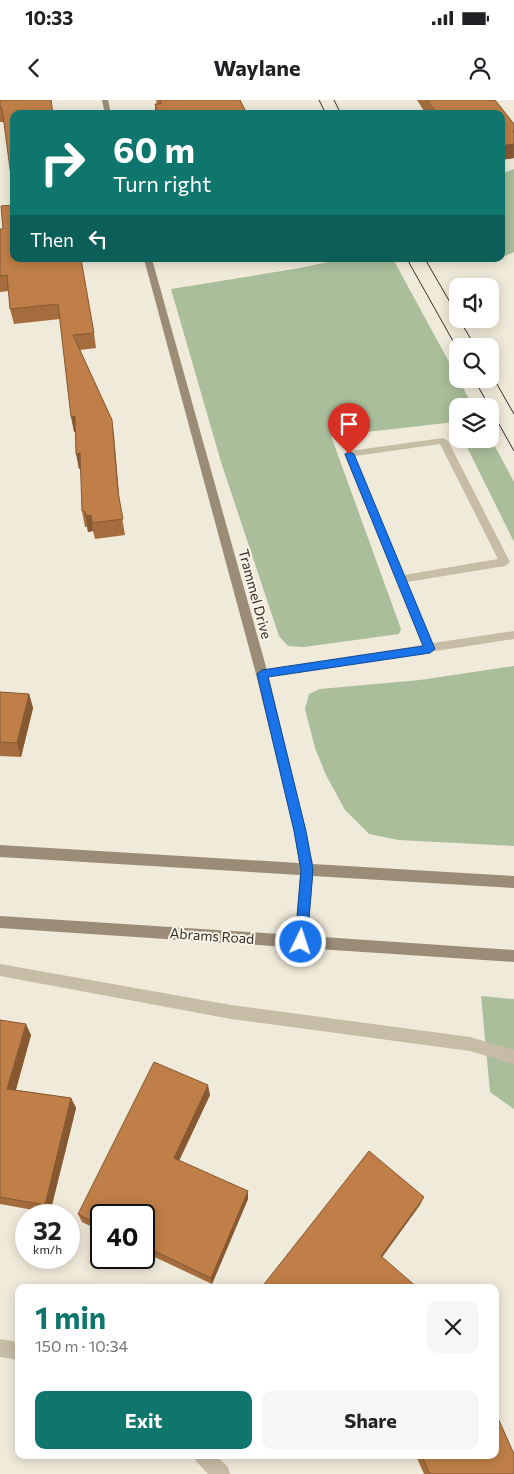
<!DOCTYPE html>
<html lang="en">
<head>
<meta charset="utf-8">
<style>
  :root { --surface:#fff; --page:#f6f6f6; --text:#202124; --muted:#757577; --accent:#0f766e }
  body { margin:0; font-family:Commissioner,sans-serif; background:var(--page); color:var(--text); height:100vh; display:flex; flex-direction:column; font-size:19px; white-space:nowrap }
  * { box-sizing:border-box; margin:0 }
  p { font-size:16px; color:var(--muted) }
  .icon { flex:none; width:28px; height:28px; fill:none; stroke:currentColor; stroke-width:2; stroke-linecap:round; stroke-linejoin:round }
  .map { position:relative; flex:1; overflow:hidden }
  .side { position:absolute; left:15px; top:1184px; width:484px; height:175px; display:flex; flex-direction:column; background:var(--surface); border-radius:10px; box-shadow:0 2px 12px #0003 }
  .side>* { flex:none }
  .banner { position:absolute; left:10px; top:10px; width:495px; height:152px; border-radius:10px; box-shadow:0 2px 12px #0003; background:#0f766e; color:#fff; overflow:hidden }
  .controls { position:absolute; left:449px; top:178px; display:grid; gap:10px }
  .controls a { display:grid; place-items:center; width:50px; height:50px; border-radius:10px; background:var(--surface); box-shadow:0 2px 12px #0003; font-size:25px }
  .speed { position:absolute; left:15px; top:1104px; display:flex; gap:10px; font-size:25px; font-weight:700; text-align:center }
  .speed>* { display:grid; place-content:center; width:65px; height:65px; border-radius:50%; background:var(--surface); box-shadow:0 2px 12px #0003; line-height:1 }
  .speed small { font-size:12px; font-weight:400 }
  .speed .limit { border:2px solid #111; border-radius:8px; background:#fff; color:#111 }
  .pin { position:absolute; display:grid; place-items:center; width:42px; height:42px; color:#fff; margin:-51px -21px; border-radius:50% 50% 50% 0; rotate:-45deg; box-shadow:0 0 5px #0007 }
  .pin .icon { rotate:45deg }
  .me { position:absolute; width:55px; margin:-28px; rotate:4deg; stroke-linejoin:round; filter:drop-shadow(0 0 4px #0008) }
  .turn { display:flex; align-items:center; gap:18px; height:105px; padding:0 20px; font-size:22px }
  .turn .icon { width:65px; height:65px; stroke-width:2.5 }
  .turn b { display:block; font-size:35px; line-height:42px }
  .then { display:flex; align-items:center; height:48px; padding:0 20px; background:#0003; gap:10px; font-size:19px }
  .round { display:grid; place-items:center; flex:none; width:52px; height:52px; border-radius:10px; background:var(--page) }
  .headline { display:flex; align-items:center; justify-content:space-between; height:85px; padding:0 20px }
  h1 { font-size:30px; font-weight:700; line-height:38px; color:var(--accent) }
  .cta { display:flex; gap:10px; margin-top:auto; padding:10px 20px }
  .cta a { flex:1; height:58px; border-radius:10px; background:var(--accent); color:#fff; font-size:20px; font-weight:700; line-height:58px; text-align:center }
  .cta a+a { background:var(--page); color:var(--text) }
  .status { display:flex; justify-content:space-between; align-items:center; height:35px; padding:0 25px; background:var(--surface); direction:ltr }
  .status svg { height:14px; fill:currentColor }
  header { display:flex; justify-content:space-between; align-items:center; height:65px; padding:0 20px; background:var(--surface); font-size:22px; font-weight:700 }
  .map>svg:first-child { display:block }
  .green { fill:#aabe9b }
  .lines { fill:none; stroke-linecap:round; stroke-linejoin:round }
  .lane { fill:#c7bca6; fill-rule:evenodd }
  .street { fill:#c7bca6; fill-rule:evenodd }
  .secondary { fill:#9b8c78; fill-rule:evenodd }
  .tram { stroke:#342e27; stroke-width:1 }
  .wall { fill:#a56d3e }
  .shaded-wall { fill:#865932 }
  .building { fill:#c07f48; stroke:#865932 }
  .route { fill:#1a73e8; stroke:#114b97 }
  .labels { text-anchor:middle; stroke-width:4; stroke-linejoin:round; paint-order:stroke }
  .street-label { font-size:14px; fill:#342e27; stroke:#f8f3e6 }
</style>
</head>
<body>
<div class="status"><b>10:33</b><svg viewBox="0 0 49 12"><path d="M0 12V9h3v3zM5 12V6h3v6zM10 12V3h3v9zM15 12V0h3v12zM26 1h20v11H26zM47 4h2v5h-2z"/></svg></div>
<header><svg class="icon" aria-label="back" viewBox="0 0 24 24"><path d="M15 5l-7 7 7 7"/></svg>Waylane<svg class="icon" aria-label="person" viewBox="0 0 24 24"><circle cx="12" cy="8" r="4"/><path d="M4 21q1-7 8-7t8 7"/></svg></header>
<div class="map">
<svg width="514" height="1374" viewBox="0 0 514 1374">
  <rect width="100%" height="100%" fill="#f0eada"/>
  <g class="green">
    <polygon points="514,69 514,152 503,157 501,155 501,74"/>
    <polygon points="342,159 393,159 473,306 458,306 457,327 455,322 331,336 401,529 399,534 304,547 288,546 279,536 221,362 171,189 300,168"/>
    <polygon points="490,337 514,382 514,442 463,339"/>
    <polygon points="514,566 514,746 398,740 369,734 345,710 326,675 315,648 305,609 309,594 320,589 420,580"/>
    <polygon points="481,896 514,899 514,1009 490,992"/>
  </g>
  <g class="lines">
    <g class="lane">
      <path d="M443,338L448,341L510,462L505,466L407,482L433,543L514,531V539L262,578L258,577L256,574L262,570L423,545L344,354L349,351ZM440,344L498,459L404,475L355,356Z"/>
      <polygon points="0,864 231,905 470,937 514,950 514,964 470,951 231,919 0,876"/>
    </g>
    <g class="street">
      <polygon points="0,1239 19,1242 19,1260 0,1257"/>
      <polygon points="193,1355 215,1355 228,1367 230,1374 208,1374 196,1361"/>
    </g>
    <g class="secondary">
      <polygon points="102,0 108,0 111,14 105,14"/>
      <polygon points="144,159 152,159 268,574 306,731 313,764 514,776 514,788 313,776 308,836 514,850 514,862 0,828 0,816 295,835 300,775 0,757 0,745 299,763 294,731 256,574"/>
    </g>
    <g class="tram">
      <polyline points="319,0 326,14"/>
      <polyline points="334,0 341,14"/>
      <polyline points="407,159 458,250"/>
      <polyline points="425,159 458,216"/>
      <polyline points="459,219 475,246"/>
      <polyline points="490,272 514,314"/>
      <polyline points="474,279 489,306"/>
      <polyline points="490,308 514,351"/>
    </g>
  </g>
  <g class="wall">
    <polygon points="0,0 51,0 4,22 0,22"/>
    <polygon points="156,0 240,0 247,14 155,14 155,4 157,4"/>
    <polygon points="417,0 495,0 514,24 514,58 501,60 501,14 426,14"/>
    <polygon points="0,129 3,129 94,233 96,248 80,250 112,320 119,399 125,435 95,439 93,431 88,432 87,427 85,427 82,411 81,369 79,369 76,332 74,332 60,219 14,224 10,209 9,191 0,192"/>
    <polygon points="235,159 249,159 236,160"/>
    <polygon points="0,592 29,594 33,608 21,657 0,656"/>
    <polygon points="0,920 31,935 16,990 71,998 76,1008 50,1113 0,1104"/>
    <polygon points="210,995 179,1061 248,1091 248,1099 212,1184 144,1152 144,1115 101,1115 101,1131 82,1122 78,1114"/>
    <polygon points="418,1355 495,1355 514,1374 424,1374 416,1356"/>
  </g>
  <g class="shaded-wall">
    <polygon points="513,31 514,31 514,58 501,60 501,46"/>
    <polygon points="75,316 78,332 74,332 71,317"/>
    <polygon points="112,320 114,335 120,407 118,392"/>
    <polygon points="80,353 83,369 79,369 76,354"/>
    <polygon points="91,415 93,431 88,432 86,416"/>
    <polygon points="29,594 33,608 21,657 17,643"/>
    <polygon points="26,924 31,935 13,999 7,989"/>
    <polygon points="208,985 210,995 176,1067 174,1058"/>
    <polygon points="71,998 76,1008 50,1113 45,1105"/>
    <polygon points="248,1091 248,1099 212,1184 211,1178"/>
    <polygon points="424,1097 420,1105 378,1163 381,1156"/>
  </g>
  <g class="building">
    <polygon points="0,0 51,0 53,14 14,14 14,99 2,8 0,8"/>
    <polygon points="160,0 240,0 247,14 158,14 155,4 161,4"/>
    <polygon points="427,0 495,0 514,24 514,31 513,31 514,33 514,44 501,46 501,14 437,14"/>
    <polygon points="14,105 14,159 81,159 94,233 73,235 112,320 118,392 123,419 92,423 91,415 86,416 85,411 82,411 80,353 76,354 75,316 71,317 58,204 10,209 7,175 0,176 0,129 3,129 1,106"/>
    <polygon points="0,592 29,594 17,643 0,642"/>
    <polygon points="0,920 26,924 7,989 71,998 45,1105 0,1097"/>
    <polygon points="154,962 208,985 174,1058 248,1091 211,1178 144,1146 144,1115 101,1115 101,1126 78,1114"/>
    <polygon points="369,1051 424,1097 381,1156 418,1188 261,1188"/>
    <polygon points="497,1316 514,1354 514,1374 430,1374 421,1355 495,1355 495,1317"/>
  </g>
  <polygon class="route" points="349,352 354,354 435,549 430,553 268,577 306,731 313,770 307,842 305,846 301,848 296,846 295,842 301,770 294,731 257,574 262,570 423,546 345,354"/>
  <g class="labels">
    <g class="street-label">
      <text transform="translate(255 494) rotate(75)" y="5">Trammel Drive</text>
      <text transform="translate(212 836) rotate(4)" y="5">Abrams Road</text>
    </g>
  </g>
</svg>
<div class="controls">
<a><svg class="icon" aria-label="sound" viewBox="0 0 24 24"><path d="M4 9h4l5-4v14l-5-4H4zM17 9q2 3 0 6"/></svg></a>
<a><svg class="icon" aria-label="search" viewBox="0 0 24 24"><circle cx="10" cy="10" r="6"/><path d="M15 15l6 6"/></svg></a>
<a><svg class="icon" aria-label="layers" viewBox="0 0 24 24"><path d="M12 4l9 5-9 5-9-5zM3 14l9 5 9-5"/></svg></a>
</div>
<div class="speed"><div>32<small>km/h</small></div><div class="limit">40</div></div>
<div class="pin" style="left:349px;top:354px;background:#d93025"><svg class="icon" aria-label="arrive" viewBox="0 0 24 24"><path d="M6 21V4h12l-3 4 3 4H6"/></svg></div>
<svg class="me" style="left:301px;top:842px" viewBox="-20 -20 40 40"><circle r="17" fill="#1a73e8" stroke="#fff" stroke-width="3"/><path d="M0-11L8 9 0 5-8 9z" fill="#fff"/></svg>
<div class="banner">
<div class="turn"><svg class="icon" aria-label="right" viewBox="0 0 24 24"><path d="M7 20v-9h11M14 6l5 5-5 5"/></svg><div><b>60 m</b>Turn right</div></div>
<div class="then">Then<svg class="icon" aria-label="left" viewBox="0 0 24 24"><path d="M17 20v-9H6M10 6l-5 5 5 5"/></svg></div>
</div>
<section class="side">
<div class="headline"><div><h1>1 min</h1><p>150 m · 10:34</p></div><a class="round"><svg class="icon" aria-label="close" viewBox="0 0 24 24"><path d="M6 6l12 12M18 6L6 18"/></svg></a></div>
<div class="cta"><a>Exit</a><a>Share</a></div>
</section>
</div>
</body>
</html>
